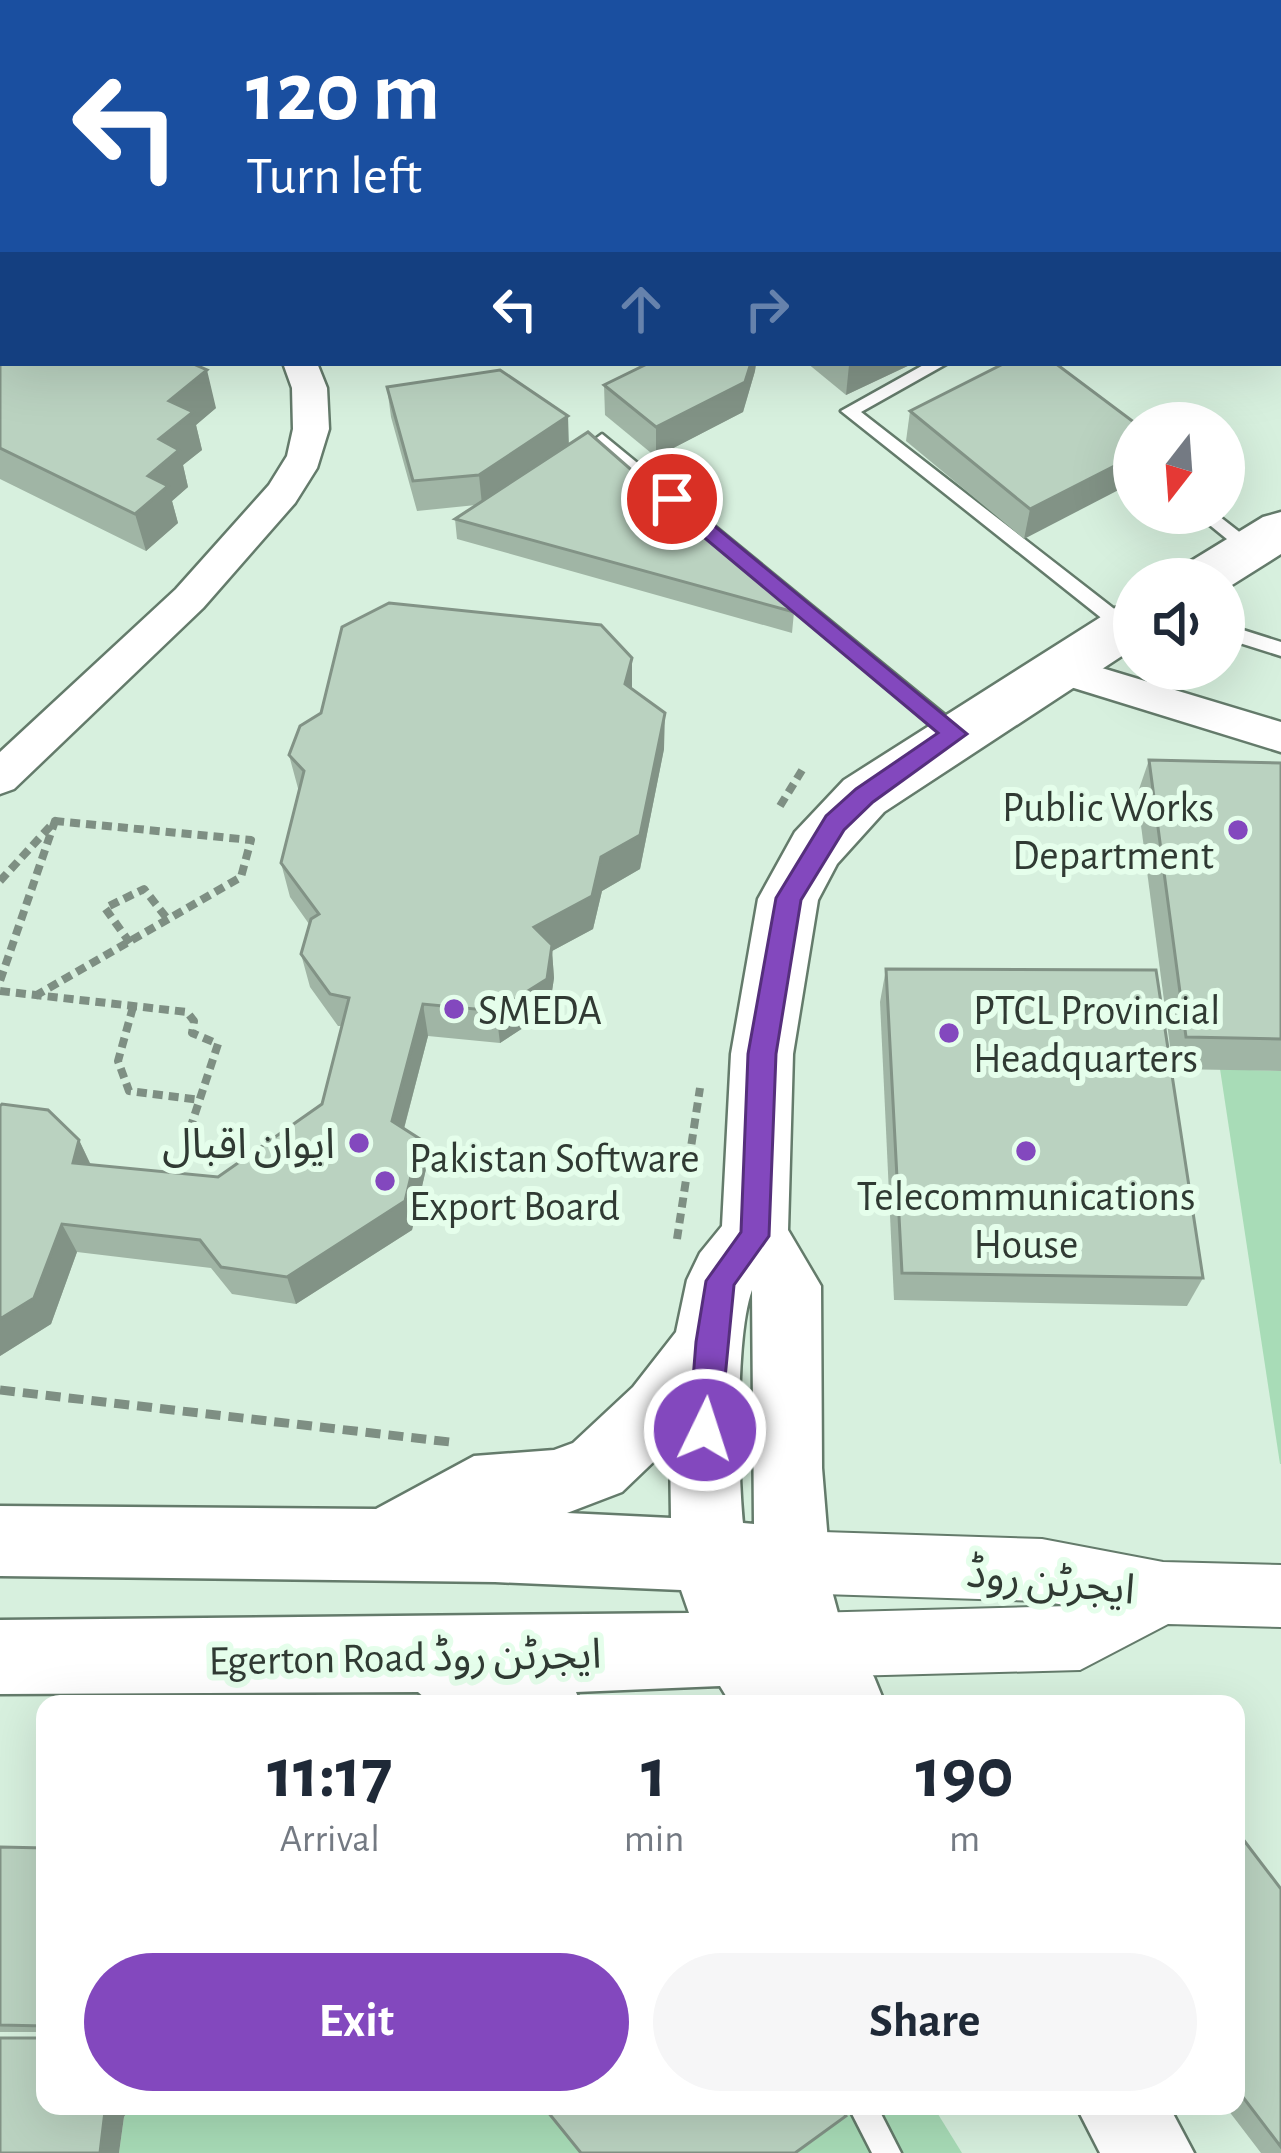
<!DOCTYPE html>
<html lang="en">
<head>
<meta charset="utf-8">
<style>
  :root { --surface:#fff; --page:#f6f6f7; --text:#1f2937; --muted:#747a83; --accent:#8348be }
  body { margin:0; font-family:"Alegreya Sans","Noto Sans Arabic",sans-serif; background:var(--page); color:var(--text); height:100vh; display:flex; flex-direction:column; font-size:45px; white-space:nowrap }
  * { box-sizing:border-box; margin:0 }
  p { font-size:39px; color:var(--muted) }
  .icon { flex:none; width:66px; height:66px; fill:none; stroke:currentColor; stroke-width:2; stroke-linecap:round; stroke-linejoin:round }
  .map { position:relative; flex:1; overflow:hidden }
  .panel { position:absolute; left:36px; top:1695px; width:1209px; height:420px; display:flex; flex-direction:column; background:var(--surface); border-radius:24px; box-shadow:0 12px 48px #0002 }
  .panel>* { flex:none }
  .top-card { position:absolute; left:0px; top:0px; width:1281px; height:366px; box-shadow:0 12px 48px #0002; background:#1a4fa0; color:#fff; overflow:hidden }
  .needle { width:78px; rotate:197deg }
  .tools { position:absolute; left:1113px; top:402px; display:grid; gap:24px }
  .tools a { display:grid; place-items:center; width:132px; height:132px; border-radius:50%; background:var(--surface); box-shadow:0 12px 48px #0002; font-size:60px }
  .pin { position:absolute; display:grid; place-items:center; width:102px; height:102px; color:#fff; margin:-51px; border:6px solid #fff; border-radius:50%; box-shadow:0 3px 12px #0007 }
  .me { position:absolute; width:132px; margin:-66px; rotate:4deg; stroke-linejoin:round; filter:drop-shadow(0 0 9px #0008) }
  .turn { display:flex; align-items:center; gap:42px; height:252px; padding:0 48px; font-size:54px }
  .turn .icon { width:156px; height:156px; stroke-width:2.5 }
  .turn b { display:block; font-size:84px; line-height:102px }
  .lanes { display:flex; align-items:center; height:114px; padding:0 48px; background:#0003; justify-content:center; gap:60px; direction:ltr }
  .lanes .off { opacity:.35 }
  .eta { display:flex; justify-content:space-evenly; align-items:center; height:204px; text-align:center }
  .eta b { font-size:72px; font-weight:700; line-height:84px }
  .action { display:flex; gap:24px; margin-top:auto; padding:24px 48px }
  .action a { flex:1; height:138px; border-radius:72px; background:var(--accent); color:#fff; font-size:48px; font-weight:700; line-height:138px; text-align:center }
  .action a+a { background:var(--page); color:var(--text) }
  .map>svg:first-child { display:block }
  .green { fill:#a8dcb7 }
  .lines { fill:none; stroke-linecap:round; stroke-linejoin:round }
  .service-casing { stroke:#647b6b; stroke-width:5 }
  .minor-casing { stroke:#647b6b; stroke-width:5 }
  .tertiary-casing { stroke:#647b6b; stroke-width:4 }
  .secondary-casing { stroke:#647b6b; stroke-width:5 }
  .path-far2 { stroke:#7e8f83; stroke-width:6; stroke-dasharray:9 4.5; stroke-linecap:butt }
  .path-far1 { stroke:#7e8f83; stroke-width:8; stroke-dasharray:10 6; stroke-linecap:butt }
  .path { stroke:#7e8f83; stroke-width:9; stroke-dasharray:15 8; stroke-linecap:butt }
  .service { fill:#fff; fill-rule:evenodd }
  .minor { fill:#fff; fill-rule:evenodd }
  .tertiary { fill:#fff; fill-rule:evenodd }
  .secondary { fill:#fff; fill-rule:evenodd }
  .wall { fill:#a0b5a5 }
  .shaded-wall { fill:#829386 }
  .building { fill:#bad2c0; stroke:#829386; stroke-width:3 }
  .route { fill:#8348be; stroke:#552f7c; stroke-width:3 }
  .poi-dot { fill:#8348be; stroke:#e5feeb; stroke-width:4.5 }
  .labels { text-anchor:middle; stroke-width:12; stroke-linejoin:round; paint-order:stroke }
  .poi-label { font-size:42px; fill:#303a33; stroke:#e5feeb; text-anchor:start }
  .street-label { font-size:42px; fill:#303a33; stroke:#e5feeb }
</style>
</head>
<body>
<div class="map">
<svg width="1281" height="2153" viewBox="0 0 1281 2153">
  <rect width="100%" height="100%" fill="#d7f0de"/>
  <g class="green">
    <polygon points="1220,1069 1281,1071 1281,1464 1280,1464"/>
    <polygon points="131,2106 542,2106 580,2153 119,2153 124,2117"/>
    <polygon points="861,2106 933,2106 962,2153 796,2153"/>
  </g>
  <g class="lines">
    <g class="service-casing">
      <g id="service">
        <polygon points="448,0 468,0 466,3 446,3"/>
        <rect x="0" y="165" width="3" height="9"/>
        <polygon points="927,363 948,363 861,412 1131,622 1134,627 1131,632 1119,632 841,411"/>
        <polygon points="602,434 962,729 964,734 962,739 948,739 596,444 594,440"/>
        <polygon points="1195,513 1215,513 1256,545 1256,553 1244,553"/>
        <polygon points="1224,624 1281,642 1281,656 1224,638"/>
        <polygon points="848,2106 877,2106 901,2153 872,2153"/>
      </g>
    </g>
    <g class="minor-casing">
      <g id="minor">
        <rect x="0" y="101" width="3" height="20"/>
        <polygon points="283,363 317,363 327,388 329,429 317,468 295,503 203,608 14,789 0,794 0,752 176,589 269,485 287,456 293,429 292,388"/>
        <polygon points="1062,656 1281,722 1281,752 1048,680 1042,670 1048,660"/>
      </g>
    </g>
    <g class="tertiary-casing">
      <g id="tertiary">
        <polygon points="183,0 225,0 181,3"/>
        <polygon points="3,68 3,90 0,91 0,69"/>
        <polygon points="791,1531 1042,1539 1163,1562 1281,1565 1281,1627 1168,1624 1080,1670 809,1677 786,1668 777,1645 786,1622 809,1613 1070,1606 1042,1601 791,1593 769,1584 760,1562 769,1540"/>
      </g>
    </g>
    <g class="secondary-casing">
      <g id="secondary">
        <polygon points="1281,512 1281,554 1224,590 1224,579 1176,579 1183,566 1263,517"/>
        <path d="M1134,603V648L884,812L837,864L818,900L793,1054L788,1230L821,1286L822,1468L832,1591L842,1628L874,1677L885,1704H731L720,1686L576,1692L581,1704H432L418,1692L0,1694V1620L689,1613L681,1590L495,1582L0,1576V1506L376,1509L474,1456L554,1450L573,1443L633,1387L676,1332L687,1280L700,1253L722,1226L731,1054L758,899L795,832L844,780L1115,608ZM752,1290L754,1524L743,1523C738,1471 735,1336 752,1290ZM670,1446L671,1518L567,1513L622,1492Z"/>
        <polygon points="1076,2106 1169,2106 1194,2153 1100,2153"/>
      </g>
    </g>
    <g class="path-far2">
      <polyline points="1190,0 1213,0"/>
      <polyline points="1131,3 1138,0"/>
    </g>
    <g class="path-far1">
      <polyline points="780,806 804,767"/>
      <polyline points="0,881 55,821 0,981"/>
      <polyline points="130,943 105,908 144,889 169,921"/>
      <polyline points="0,991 187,1012 194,1021 192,1033 218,1044 188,1135"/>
      <polyline points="35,996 241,877 251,840 55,821"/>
      <polyline points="133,1007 118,1061 129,1091 200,1100"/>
      <polyline points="677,1239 700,1088"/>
    </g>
    <polyline class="path" points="0,1390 450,1442"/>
    <use href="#service" class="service"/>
    <use href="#minor" class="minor"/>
    <use href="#tertiary" class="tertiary"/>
    <use href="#secondary" class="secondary"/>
  </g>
  <g class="wall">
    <polygon points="1278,54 1281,55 1281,205 1278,203"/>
    <polygon points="3,204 3,317 0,316 0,206"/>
    <polygon points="0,345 216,408 196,425 202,450 183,465 188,487 172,501 178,523 146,551 0,479"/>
    <polygon points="649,363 756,363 755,371 743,412 656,457 605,415 604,385"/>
    <polygon points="807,363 914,363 846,395"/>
    <polygon points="387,387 569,444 794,612 792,633 457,539 455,519 476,505 417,511 391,417"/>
    <polygon points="910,411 1135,423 1024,539 906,441"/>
    <polygon points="632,689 664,749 640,869 602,891 593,929 552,951 554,978 549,1011 500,1043 428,1036 404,1129 426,1169 412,1230 296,1304 232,1294 211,1268 77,1252 51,1324 0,1356 0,1106 79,1140 91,1165 218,1177 322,1104 341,1026 338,1026 310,987 301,954 309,924 290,897 281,863 299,792 289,755"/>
    <polygon points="1149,760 1281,763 1281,1071 1173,1069 1137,795"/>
    <polygon points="886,969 1203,1278 1187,1306 894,1300 880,1002"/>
    <polygon points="1236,1830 1281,1889 1281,2153 1261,2153 1225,2106 1236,2106"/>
    <polygon points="0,1847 45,1848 45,2032 0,2032"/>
  </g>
  <g class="shaded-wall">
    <polygon points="751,363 756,363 755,371 743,412 656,457 656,427"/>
    <polygon points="853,363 914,363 846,395 849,365"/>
    <polygon points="207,370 216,408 196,425 202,450 183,465 188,487 172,501 178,523 146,551 135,514 159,439 169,401"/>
    <polygon points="568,416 569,447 482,505 479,475"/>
    <polygon points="1134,456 1134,482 1024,539 1030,509"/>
    <polygon points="632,658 632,694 625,684"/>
    <polygon points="665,713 664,749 640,869 602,891 593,929 552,951 554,978 549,1011 500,1043 496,1011 534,927"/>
    <polygon points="423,1004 428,1036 398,1151 392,1121"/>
    <polygon points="420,1139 426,1169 412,1230 296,1304 287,1277"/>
    <polygon points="79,1140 93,1170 73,1163"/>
    <polygon points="62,1224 77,1252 51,1324 0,1356 0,1319"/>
    <polygon points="109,2106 131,2106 124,2117 119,2153 100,2153 105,2111"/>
  </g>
  <g class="building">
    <polygon points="654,0 760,0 765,3 646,3"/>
    <polygon points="799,0 873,0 878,3 792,3"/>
    <polygon points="1010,0 1087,0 1086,3 1009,3"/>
    <polygon points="1278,54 1281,55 1281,158 1278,156"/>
    <polygon points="3,204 3,292 0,290 0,206"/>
    <polygon points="3,343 3,363 191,363 207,370 169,401 193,412 159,439 179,450 148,476 168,486 135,514 0,448 0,345"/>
    <polygon points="649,363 751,363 745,382 656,427 604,385"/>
    <polygon points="1005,363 1055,363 1135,423 1134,456 1030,509 910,411"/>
    <polygon points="500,370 568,416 479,475 413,481 387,387"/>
    <polygon points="588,432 794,612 455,519"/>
    <polygon points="389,603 601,625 632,658 625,684 665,713 640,835 601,857 592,896 534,927 552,945 547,979 496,1011 423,1004 392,1121 420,1139 405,1201 287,1277 221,1267 200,1240 62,1224 34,1298 0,1319 0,1106 2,1104 48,1110 79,1140 73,1163 218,1177 322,1104 349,998 330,994 301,954 311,919 319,914 281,863 304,771 289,755 300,726 321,713 342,627"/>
    <polygon points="1149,760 1281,763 1281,1039 1186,1037"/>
    <polygon points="886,969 1156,970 1203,1278 902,1273"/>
    <polygon points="1236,1830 1281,1889 1281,2147 1236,2088"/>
    <polygon points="0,1847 45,1848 45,2026 0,2025"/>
    <polygon points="0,2038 45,2038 45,2106 109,2106 105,2111 100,2153 0,2153"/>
    <polygon points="543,2106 839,2106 846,2116 795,2153 581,2153"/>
  </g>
  <polygon class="route" points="672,491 967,734 873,802 844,830 801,900 776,1054 769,1236 734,1285 720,1430 715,1440 705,1444 694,1440 689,1430 696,1342 706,1281 741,1232 748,1054 776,898 826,816 856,789 938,733 664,504 661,499"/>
  <g class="poi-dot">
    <circle cx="1238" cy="830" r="12"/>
    <circle cx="454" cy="1009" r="12"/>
    <circle cx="949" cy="1033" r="12"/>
    <circle cx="359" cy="1143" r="12"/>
    <circle cx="1026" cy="1151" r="12"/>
    <circle cx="385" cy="1181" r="12"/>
  </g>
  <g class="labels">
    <g class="poi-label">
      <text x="1214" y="821" text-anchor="end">Public Works<tspan x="1214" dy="48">Department</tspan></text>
      <text x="478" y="1024">SMEDA</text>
      <text x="973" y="1024">PTCL Provincial<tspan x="973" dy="48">Headquarters</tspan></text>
      <text x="335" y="1158" text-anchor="end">ایوان اقبال</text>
      <text x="409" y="1172">Pakistan Software<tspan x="409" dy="48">Export Board</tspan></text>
      <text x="1026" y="1210" text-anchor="middle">Telecommunications<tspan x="1026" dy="48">House</tspan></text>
    </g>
    <g class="street-label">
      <text transform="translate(1051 1580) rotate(6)" y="15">ایجرٹن روڈ</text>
      <text transform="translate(405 1656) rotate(-1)" y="15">Egerton Road ایجرٹن روڈ</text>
    </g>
  </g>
</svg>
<div class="tools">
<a><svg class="needle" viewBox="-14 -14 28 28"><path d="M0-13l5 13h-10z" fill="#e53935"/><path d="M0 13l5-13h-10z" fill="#747a83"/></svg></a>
<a><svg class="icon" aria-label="sound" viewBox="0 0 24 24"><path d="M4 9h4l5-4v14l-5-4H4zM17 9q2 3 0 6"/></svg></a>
</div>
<div class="pin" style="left:672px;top:499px;background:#d93025"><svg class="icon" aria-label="arrive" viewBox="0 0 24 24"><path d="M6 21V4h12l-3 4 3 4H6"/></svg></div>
<svg class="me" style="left:705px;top:1430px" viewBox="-20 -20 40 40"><circle r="17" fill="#8348be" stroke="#fff" stroke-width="3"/><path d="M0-11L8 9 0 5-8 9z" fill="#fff"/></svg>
<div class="top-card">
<div class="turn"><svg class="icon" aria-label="left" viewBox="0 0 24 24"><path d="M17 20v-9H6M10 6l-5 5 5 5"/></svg><div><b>120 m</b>Turn left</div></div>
<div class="lanes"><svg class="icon" aria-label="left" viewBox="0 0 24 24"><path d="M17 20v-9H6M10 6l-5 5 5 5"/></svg><svg class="icon off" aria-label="ahead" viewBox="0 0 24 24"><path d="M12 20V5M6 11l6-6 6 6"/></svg><svg class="icon off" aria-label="right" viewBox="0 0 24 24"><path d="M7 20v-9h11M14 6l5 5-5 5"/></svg></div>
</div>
<section class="panel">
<div class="eta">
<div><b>11:17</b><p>Arrival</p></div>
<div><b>1</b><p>min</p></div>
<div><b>190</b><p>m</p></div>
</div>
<div class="action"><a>Exit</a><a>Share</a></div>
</section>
</div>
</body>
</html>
